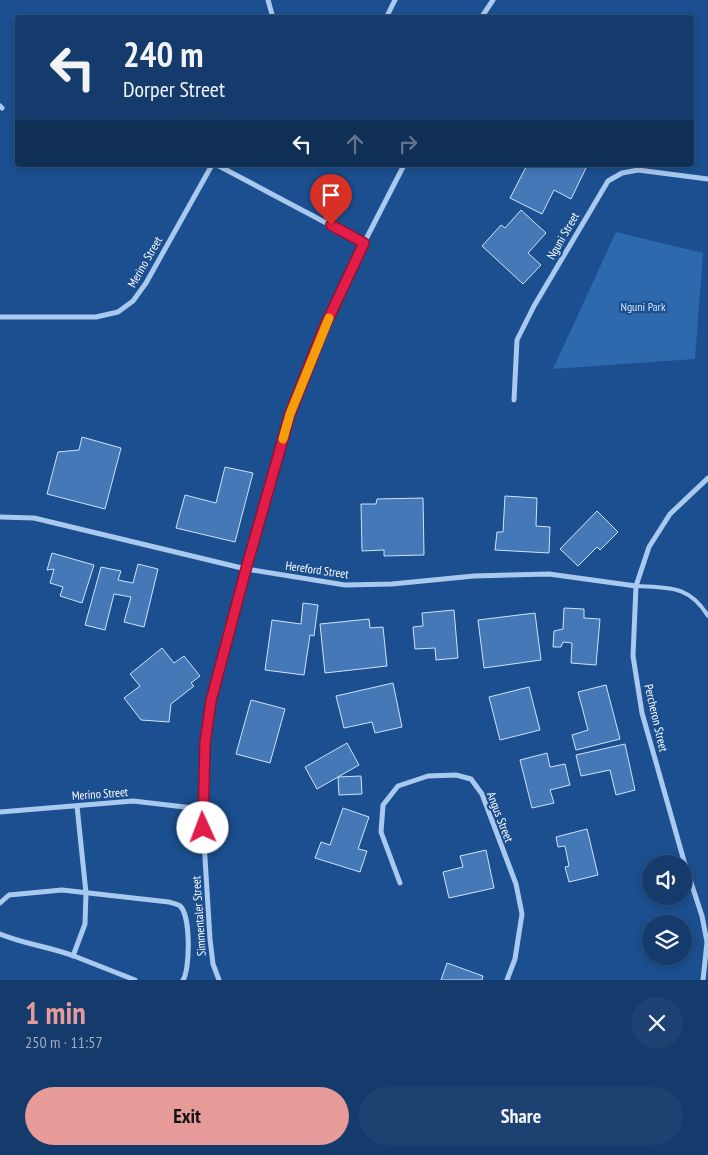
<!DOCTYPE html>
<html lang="en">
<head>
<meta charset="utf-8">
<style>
  :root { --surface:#143b6b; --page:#1d4271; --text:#f1f3f6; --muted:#9dadc1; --line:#33557e; --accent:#e69b98 }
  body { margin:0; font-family:"PT Sans Narrow",sans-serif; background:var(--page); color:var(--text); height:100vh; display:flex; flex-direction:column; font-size:19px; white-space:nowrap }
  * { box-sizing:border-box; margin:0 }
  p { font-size:16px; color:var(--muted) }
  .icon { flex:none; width:28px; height:28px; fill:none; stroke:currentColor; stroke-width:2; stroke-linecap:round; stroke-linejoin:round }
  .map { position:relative; height:980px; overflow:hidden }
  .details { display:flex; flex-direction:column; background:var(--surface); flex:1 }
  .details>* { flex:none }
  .top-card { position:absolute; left:15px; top:15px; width:679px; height:152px; border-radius:5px; box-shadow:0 2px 8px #0003,0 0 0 1px var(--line); background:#143b6b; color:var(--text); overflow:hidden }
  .buttons { position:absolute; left:642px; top:855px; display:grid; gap:10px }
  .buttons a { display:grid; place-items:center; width:50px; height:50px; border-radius:50%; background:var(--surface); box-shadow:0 2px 8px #0003,0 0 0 1px var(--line); font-size:25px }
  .pin { position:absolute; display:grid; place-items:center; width:42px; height:42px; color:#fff; margin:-51px -21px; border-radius:50% 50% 50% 0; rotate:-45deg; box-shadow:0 0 5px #0007 }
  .pin .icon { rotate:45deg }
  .me { position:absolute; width:55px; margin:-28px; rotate:358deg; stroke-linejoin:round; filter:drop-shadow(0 0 4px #0008) }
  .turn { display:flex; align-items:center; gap:18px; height:105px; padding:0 25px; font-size:22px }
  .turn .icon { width:65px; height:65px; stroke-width:2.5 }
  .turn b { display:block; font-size:35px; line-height:42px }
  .lanes { display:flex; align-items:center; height:48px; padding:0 25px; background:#0003; justify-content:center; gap:25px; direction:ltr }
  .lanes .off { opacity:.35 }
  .round { display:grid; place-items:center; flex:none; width:52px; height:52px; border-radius:26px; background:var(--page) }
  .summary { display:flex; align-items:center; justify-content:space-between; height:85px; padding:0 25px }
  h1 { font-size:30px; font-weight:600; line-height:38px; color:var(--accent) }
  .button { display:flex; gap:10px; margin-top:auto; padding:10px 25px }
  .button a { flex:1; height:58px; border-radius:30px; background:var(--accent); color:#111; font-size:20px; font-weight:600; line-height:58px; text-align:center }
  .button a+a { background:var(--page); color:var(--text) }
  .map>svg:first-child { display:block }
  .green { fill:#2e69ad }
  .building { fill:#4478b7; stroke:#cfe3fa }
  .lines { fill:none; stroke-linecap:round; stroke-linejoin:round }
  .service { stroke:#a9c9ee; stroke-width:4 }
  .minor { stroke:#a9c9ee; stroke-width:5 }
  .route-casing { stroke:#92132f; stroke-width:12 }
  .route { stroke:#e11d48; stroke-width:9 }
  .slow { stroke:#f59e0b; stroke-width:9 }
  .labels { text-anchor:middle; stroke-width:4.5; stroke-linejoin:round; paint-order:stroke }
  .street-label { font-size:12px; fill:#fff; stroke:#1b4f8f }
  .park-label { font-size:12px; fill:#cfe3fa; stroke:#1b4f8f }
</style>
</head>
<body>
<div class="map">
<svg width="708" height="980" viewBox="0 0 708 980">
  <rect width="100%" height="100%" fill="#1b4f8f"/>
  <polygon class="green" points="616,232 703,253 695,359 553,369"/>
  <g class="building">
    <polygon points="527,165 585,165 587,166 571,199 554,190 542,214 510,198"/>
    <polygon points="521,210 546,233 528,253 541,265 523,284 482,246 501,225 505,228"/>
    <polygon points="82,437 121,448 105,509 47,494 58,452 79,450"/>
    <polygon points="225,467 253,473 235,542 176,528 185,495 216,503"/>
    <polygon points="505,496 537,498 536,526 550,527 549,553 495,550 497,532 503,532"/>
    <polygon points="423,498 424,555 384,556 384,550 362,551 361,504 376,504 377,499"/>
    <polygon points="597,511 618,532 600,550 597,547 578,566 560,549"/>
    <polygon points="52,553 94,565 82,603 60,596 63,587 50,583 54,569 47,570"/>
    <polygon points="138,564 158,569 144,627 124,622 131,597 114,594 105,630 85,625 101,567 121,571 118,580 133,583"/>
    <polygon points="303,603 318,605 314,636 310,635 304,675 265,670 272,620 301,624"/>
    <polygon points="564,608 584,609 584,618 600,619 596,665 571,663 572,643 563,642 561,647 553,647 554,631 563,629"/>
    <polygon points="454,610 458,658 436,660 435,648 415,649 413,627 423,626 422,613"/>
    <polygon points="535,613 541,660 484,668 478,620"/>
    <polygon points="369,619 370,628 383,627 387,666 325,673 320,624"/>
    <polygon points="162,648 174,663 184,656 200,676 191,683 194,686 171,704 169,722 141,720 124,698 140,686 130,674"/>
    <polygon points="393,683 402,727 375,733 372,722 344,728 336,696"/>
    <polygon points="606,685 620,739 576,750 572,735 588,730 578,692"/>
    <polygon points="529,687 540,730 500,740 489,697"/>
    <polygon points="251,700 285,709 270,763 236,754"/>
    <polygon points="347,743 359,765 317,789 305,767"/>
    <polygon points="625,744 635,790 616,795 610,770 581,776 576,755"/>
    <polygon points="547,753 550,767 565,764 570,785 550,790 554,803 532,808 520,760"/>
    <polygon points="361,776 362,794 339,795 338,777"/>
    <polygon points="343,808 369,817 358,849 367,851 360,872 315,858 321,842 330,845"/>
    <polygon points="587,829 598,875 569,882 565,867 569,866 565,846 558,847 556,837"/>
    <polygon points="486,850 494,888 449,898 443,872 463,867 460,856"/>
    <polygon points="447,963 483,976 482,980 441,980"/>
  </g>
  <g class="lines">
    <path class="service" d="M636,586C669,588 689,585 708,616"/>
    <g class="minor">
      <polyline points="268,0 273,18"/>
      <polyline points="386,18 395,0"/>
      <polyline points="481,18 493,0"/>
      <polyline points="0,106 2,108"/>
      <polyline points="217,165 364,243"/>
      <polyline points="0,317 96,317 118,312 133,301 146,283 212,165"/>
      <polyline points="514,400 517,340 534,306 608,181 622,173 638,170 708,179"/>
      <polyline points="0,517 34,518 246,569 345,585 392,584 474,576 549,574 636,586"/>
      <polyline points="0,812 133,801 202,809"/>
      <polyline points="400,883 381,832 383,805 398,786 428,776 456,775 471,779 482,794 516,884 522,914 515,959 507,980"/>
      <path d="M0,903L9,895L62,890L169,902C172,903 178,904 180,906C191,915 190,970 183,980"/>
      <path d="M0,934C24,944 50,947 74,956C94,964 115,972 135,980"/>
      <polyline points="73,956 85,924 86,893 77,806"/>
      <polyline points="219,980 213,964 210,939 202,809 205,743 211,701 290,414 324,328 364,243 404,165"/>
      <polyline points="703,980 707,942 702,916 684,861 642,713 633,656 636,586 649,547 670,514 708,478"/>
    </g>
  </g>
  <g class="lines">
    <g class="route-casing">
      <polyline id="route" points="203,828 205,743 211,701 246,569 290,414 324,328 364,243 331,225"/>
    </g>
    <use href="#route" class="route"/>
    <polyline class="slow" points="283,439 290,414 329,318"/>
  </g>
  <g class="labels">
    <g class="street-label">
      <text transform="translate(563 236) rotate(-60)" y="4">Nguni Street</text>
      <text transform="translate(145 262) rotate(-60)" y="4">Merino Street</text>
      <text transform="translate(317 570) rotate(8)" y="4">Hereford Street</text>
      <text transform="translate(656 718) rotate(77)" y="4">Percheron Street</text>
      <text transform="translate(100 794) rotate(-4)" y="4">Merino Street</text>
      <text transform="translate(500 817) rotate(69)" y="4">Angus Street</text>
      <text transform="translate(199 916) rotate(-94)" y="4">Simmentaler Street</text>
    </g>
    <g class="park-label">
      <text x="643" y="311">Nguni Park</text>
    </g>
  </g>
</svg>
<div class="buttons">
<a><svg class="icon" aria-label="sound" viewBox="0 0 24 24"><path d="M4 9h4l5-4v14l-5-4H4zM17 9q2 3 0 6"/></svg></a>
<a><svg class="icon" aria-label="layers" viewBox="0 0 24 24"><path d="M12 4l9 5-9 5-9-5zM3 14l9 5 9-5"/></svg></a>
</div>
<div class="pin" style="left:331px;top:225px;background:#d93025"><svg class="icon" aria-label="arrive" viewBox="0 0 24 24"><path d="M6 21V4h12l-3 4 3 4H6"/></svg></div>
<svg class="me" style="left:203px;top:828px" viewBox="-20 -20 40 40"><circle r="19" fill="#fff"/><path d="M0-13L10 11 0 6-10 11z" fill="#e11d48"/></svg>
<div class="top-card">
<div class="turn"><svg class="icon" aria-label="left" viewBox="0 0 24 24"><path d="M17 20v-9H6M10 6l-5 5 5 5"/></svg><div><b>240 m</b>Dorper Street</div></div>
<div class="lanes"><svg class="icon" aria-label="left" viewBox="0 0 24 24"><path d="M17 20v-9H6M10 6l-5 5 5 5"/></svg><svg class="icon off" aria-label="ahead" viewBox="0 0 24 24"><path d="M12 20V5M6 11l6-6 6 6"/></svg><svg class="icon off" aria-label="right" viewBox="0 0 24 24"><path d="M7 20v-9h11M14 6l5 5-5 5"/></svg></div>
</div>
</div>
<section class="details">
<div class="summary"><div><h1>1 min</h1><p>250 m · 11:57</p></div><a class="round"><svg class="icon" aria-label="close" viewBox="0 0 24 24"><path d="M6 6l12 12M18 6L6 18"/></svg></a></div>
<div class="button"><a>Exit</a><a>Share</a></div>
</section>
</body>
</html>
